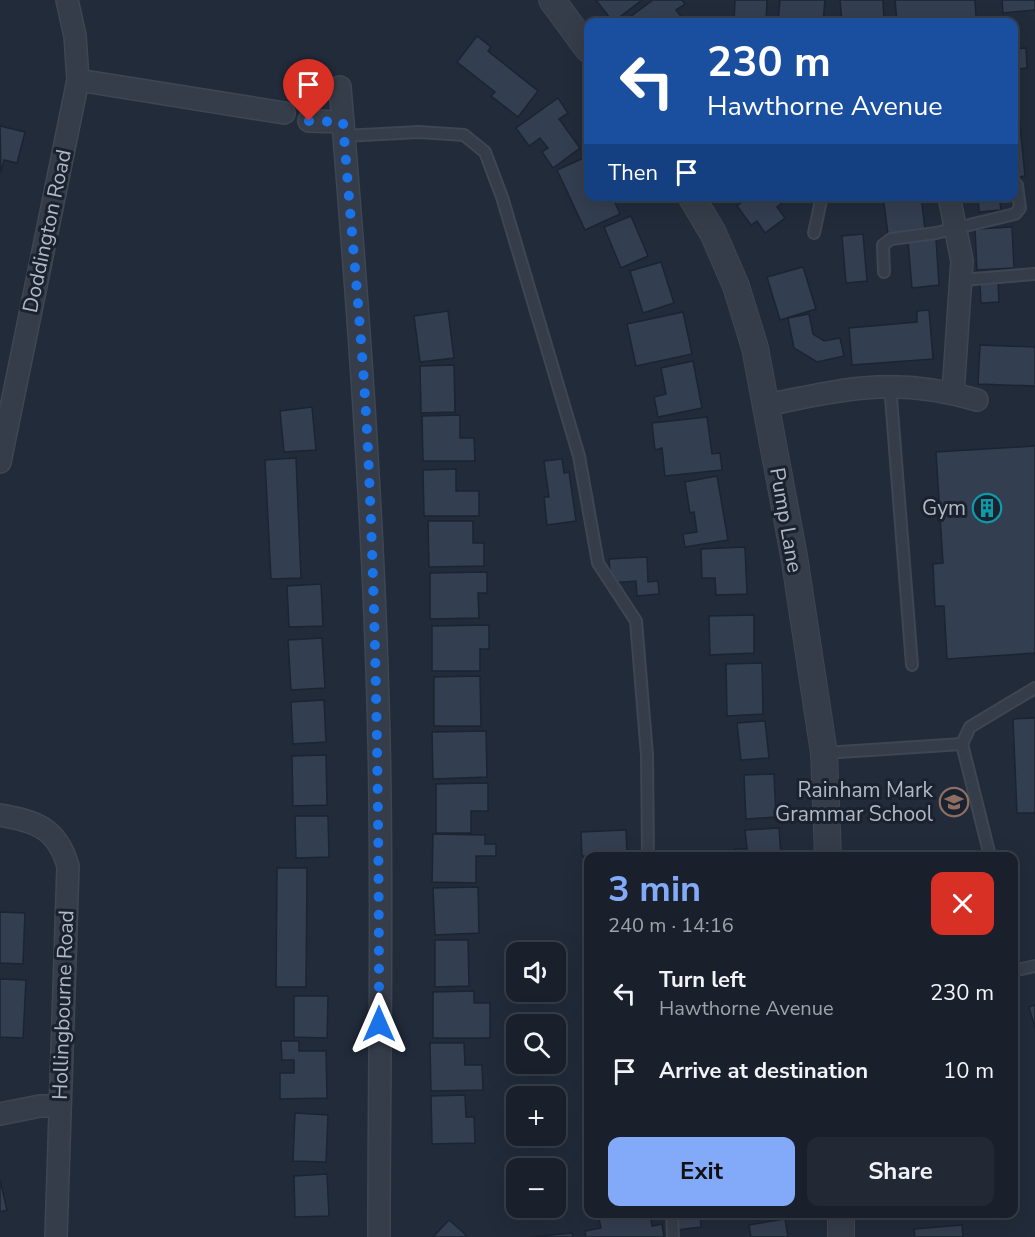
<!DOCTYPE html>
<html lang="en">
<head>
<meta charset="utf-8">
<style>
  :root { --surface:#19202c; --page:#222834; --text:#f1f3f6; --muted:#9fa3a9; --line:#373e48; --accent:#83aaf9 }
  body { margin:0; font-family:"Nunito Sans",sans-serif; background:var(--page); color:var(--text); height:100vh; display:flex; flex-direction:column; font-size:22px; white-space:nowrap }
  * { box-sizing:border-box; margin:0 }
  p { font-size:20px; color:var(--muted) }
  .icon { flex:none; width:33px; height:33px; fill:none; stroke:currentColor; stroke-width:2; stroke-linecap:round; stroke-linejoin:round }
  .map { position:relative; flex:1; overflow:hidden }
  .details { position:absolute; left:584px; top:852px; width:434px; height:366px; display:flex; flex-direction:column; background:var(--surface); border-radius:12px; box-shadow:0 6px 24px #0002,0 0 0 2px var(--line) }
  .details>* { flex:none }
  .banner { position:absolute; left:584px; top:18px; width:434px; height:183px; border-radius:12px; box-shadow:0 6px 24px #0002,0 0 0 2px var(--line); background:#1a4fa0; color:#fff; overflow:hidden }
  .controls { position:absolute; left:506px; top:942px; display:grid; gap:12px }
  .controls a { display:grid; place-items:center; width:60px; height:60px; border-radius:12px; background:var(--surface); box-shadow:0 6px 24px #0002,0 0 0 2px var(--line); font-size:30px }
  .pin { position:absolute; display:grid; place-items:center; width:51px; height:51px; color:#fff; margin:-62px -26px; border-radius:50% 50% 50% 0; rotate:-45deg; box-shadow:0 0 6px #0007 }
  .pin .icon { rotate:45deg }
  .me { position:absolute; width:66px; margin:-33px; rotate:0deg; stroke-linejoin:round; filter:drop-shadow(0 0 4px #0008) }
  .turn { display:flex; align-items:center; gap:21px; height:126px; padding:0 24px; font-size:27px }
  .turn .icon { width:78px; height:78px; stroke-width:2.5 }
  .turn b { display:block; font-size:42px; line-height:51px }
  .then { display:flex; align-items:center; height:57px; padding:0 24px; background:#0003; gap:12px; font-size:22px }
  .round { display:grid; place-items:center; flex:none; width:63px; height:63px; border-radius:12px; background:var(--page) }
  .head { display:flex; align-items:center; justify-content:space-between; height:102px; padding:0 24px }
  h1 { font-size:36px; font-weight:700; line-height:45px; color:var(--accent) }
  .primary-button { display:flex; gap:12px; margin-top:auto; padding:12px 24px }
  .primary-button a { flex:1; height:69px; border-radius:12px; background:var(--accent); color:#111; font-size:24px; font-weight:700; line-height:69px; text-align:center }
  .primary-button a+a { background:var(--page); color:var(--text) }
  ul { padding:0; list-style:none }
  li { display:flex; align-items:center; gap:18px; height:78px; padding:0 24px }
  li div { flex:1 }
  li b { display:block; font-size:22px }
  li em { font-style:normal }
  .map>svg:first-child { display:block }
  .building { fill:#333e50; stroke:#1c2431; stroke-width:1.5 }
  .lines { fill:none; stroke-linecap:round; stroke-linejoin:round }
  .service-casing { stroke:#3e4653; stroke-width:14 }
  .minor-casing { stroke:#3e4653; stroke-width:24 }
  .tertiary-casing { stroke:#3e4653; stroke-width:28 }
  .service { stroke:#353d4a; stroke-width:10 }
  .minor { stroke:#353d4a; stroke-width:21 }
  .tertiary { stroke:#353d4a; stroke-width:26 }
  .route { stroke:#1a73e8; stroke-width:10; stroke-dasharray:0 18 }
  .labels { text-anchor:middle; stroke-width:6; stroke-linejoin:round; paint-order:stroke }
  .street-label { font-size:21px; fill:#b0b7c6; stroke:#1a222f }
  .poi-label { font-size:21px; fill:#b0b7c6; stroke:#1a222f; text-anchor:end }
</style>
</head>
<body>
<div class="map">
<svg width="1035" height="1237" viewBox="0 0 1035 1237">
  <rect width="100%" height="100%" fill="#212b3a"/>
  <g class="building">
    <polygon points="596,0 642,0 613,22"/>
    <polygon points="653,0 682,0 685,4 676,10 684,20 680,22 629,22 626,20"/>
    <polygon points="735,0 767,0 766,22 734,22"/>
    <polygon points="780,0 825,0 823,22 778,22"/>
    <polygon points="840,0 883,0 884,21 842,22"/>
    <polygon points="895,0 975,0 976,17 897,22"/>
    <polygon points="1002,0 1035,0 1035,10 1003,13"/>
    <polygon points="477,36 491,47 488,51 538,91 518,117 491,96 495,92 457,62"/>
    <polygon points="1026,48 1027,68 1015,69 1019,113 1012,114 1012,49"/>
    <polygon points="558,98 568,113 559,119 580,148 553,168 542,152 548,148 540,138 529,146 516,128"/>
    <polygon points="1012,115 1019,115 1025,176 1012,178"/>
    <polygon points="0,126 25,132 17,163 4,160 1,173"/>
    <polygon points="588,156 588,196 612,196 620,214 585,230 557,170"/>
    <polygon points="750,196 791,196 777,207 785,218 765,233 757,221 751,225 737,206"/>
    <polygon points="883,196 921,196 925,229 888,234"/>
    <polygon points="978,196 999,196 1001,210 979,212"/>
    <polygon points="631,216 648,256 621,268 604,227"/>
    <polygon points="1012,227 1014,268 977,270 975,229"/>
    <polygon points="863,234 867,281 846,283 842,236"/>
    <polygon points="936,239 939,285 912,288 908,241"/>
    <polygon points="661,262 674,303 643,313 630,271"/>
    <polygon points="803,267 816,309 780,320 767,277"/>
    <polygon points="998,283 999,302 981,303 980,284"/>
    <polygon points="929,310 933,359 852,365 849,328 917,322 917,311"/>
    <polygon points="448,311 454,358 420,362 414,316"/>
    <polygon points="683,312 692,354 636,366 627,324"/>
    <polygon points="809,314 813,334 824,341 840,338 844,356 817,362 794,348 788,318"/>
    <polygon points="980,345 1035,347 1035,386 978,384"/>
    <polygon points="693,361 702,408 658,417 654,397 666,394 661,368"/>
    <polygon points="454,365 455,412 421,413 420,366"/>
    <polygon points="312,407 316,450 284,452 280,411"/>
    <polygon points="460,415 460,438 474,438 475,461 423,461 422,416"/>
    <polygon points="707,417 712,454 720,453 722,470 665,476 662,448 655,450 652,423"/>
    <polygon points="1035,446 1035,653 947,659 944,606 935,606 933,564 943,563 936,452"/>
    <polygon points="296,458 301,578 271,579 265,460"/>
    <polygon points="562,459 564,473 569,472 576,521 547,525 544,497 549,497 544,461"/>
    <polygon points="456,469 456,491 479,491 479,516 424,516 423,470"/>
    <polygon points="717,476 728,540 685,547 683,534 697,532 694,512 690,513 685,482"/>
    <polygon points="428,521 473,521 473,543 484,543 484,566 429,567"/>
    <polygon points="745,547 747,594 716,595 715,578 702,578 701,549"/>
    <polygon points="647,557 648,582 658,581 659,594 637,596 636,581 611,583 609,559"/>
    <polygon points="487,572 487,593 478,593 479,618 430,619 430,573"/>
    <polygon points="321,584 323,626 289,627 287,586"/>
    <polygon points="754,615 754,653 710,655 709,616"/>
    <polygon points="489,625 489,649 480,649 480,671 432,671 432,626"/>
    <polygon points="322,638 325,688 291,690 288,640"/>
    <polygon points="762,663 763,714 727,716 726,664"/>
    <polygon points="480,676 481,726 434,726 434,677"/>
    <polygon points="324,700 326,742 293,744 291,702"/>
    <polygon points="1035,718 1035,813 1017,813 1013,719"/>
    <polygon points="765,721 769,758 741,760 737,723"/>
    <polygon points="486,731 487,777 433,779 432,732"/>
    <polygon points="326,755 327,805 293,806 292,756"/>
    <polygon points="774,774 776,817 746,819 744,775"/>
    <polygon points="488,783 488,811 471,811 471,833 436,833 436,784"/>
    <polygon points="295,816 328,816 329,857 296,858"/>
    <polygon points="779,828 781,856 735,856 735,849 747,849 745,830"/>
    <polygon points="626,830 627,856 582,856 581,832"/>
    <polygon points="433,834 485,835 485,844 496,844 496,856 476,856 476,883 432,882"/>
    <polygon points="277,868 307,868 306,987 276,987"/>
    <polygon points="478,887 479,933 435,935 433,888"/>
    <polygon points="0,912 25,913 23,964 0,963"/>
    <polygon points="435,940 468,940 469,986 435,987"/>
    <polygon points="0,979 26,980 23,1038 0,1037"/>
    <polygon points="474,991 474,1003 490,1003 490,1038 433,1038 433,992"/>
    <polygon points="294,996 328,996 327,1038 294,1037"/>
    <polygon points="1035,1005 1035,1028 1029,1007"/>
    <polygon points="281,1041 299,1041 299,1051 326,1051 327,1098 280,1099 280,1073 294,1073 294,1060 282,1060"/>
    <polygon points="430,1043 464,1043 465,1065 482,1065 483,1090 431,1091"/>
    <polygon points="465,1095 466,1117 474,1117 475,1143 432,1144 431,1096"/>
    <polygon points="295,1113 328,1115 326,1162 293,1161"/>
    <polygon points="327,1174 329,1216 295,1217 294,1176"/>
    <polygon points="0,1180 7,1210 0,1212"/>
    <polygon points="632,1214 650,1214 652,1226 662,1224 664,1237 586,1237 585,1231 601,1228 599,1219"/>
    <polygon points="675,1214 700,1214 701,1227 677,1230"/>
    <polygon points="750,1214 792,1214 793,1215 751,1219"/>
    <polygon points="907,1214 945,1214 945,1215 907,1218"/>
    <polygon points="785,1219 788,1237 751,1237 749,1225"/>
    <polygon points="449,1220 465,1234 466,1237 433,1237"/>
    <polygon points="962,1225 963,1237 915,1237 914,1229"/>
    <polygon points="572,1233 573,1237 530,1237"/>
  </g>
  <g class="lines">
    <g class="service-casing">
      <g id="service">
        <polyline points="344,136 419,132 464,135 485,152 502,197 579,456 598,563 636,621 647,755 648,856"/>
        <polyline points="814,233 822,196"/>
        <polyline points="884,272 883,245 891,239 936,233 1015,214 1020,208 1017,185"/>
        <polyline points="962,280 1035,274"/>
        <polyline points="890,385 912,665"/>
        <polyline points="824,753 962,744"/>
        <polyline points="990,856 962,744 970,727 1035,688"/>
        <polyline points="1012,971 1035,966"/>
        <polyline points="672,1214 673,1237"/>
      </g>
    </g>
    <g class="minor-casing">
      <g id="minor">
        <polyline points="78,80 284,113"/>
        <path d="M340,87C358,305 374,521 379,740C383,905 379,1071 379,1237"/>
        <polyline points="309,121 343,122"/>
        <polyline points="949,196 962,261 953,393"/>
        <path d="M766,405C846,389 895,376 977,400"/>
        <polyline points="0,462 78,80 75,36 67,0"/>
        <path d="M0,815C36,821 57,828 68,866L56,1237"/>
        <polyline points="0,1114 40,1106 59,1106"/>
      </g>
    </g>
    <g class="tertiary-casing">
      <g id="tertiary">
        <polyline points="552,0 588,49"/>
        <polyline points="691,196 713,233 736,286 755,348 794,556 824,753 828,856"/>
        <polyline points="841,1214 841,1237"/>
      </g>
    </g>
    <use href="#service" class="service"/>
    <use href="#minor" class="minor"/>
    <use href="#tertiary" class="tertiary"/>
  </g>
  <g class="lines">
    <path class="route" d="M309,121L343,122C351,232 363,342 368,452C377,643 379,833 379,1024"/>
  </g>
  <defs>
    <g id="building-ring" transform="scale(1.5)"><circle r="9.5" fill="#1a222f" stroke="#0f9aa8" stroke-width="1.5"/><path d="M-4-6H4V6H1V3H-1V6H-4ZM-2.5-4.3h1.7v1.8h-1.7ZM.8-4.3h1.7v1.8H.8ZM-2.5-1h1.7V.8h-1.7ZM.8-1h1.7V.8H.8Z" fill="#0f9aa8"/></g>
    <g id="school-ring" transform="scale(1.5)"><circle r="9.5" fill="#1a222f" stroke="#8d6e63" stroke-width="1.5"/><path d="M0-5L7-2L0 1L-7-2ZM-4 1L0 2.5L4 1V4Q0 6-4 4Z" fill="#8d6e63"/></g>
  </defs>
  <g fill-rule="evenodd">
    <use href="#building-ring" x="987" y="508"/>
    <use href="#school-ring" x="954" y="802"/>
  </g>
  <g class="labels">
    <g class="street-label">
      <text transform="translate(47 231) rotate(-78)" y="7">Doddington Road</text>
      <text transform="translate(786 520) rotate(80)" y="7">Pump Lane</text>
      <text transform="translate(63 1005) rotate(-88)" y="7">Hollingbourne Road</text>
    </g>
    <g class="poi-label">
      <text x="966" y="515">Gym</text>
      <text x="933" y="797">Rainham Mark<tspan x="933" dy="24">Grammar School</tspan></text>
    </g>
  </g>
</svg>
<div class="controls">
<a><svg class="icon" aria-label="sound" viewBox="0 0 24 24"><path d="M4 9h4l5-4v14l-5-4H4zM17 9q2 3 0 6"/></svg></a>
<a><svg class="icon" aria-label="search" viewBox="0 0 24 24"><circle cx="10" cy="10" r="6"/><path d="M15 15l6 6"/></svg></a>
<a>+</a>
<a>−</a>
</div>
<div class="pin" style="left:309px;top:121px;background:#d93025"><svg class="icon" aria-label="arrive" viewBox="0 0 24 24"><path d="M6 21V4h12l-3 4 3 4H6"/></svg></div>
<svg class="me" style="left:379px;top:1024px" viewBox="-20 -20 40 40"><path d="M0-17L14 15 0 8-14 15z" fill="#1a73e8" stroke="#fff" stroke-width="4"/></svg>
<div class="banner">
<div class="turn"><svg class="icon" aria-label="left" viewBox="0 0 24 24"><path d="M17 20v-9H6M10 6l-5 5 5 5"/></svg><div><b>230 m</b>Hawthorne Avenue</div></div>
<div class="then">Then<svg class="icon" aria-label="arrive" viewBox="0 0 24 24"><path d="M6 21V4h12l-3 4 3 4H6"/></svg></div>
</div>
<section class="details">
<div class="head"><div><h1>3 min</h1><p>240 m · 14:16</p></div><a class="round" style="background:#d93025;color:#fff"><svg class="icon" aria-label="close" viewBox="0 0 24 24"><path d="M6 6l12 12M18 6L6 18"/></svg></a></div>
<ul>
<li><svg class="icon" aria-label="left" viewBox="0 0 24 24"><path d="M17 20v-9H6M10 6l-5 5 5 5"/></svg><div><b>Turn left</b><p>Hawthorne Avenue</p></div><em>230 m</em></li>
<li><svg class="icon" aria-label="arrive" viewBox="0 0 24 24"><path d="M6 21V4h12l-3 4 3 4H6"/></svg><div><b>Arrive at destination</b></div><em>10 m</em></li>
</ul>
<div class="primary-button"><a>Exit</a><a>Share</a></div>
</section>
</div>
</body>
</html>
